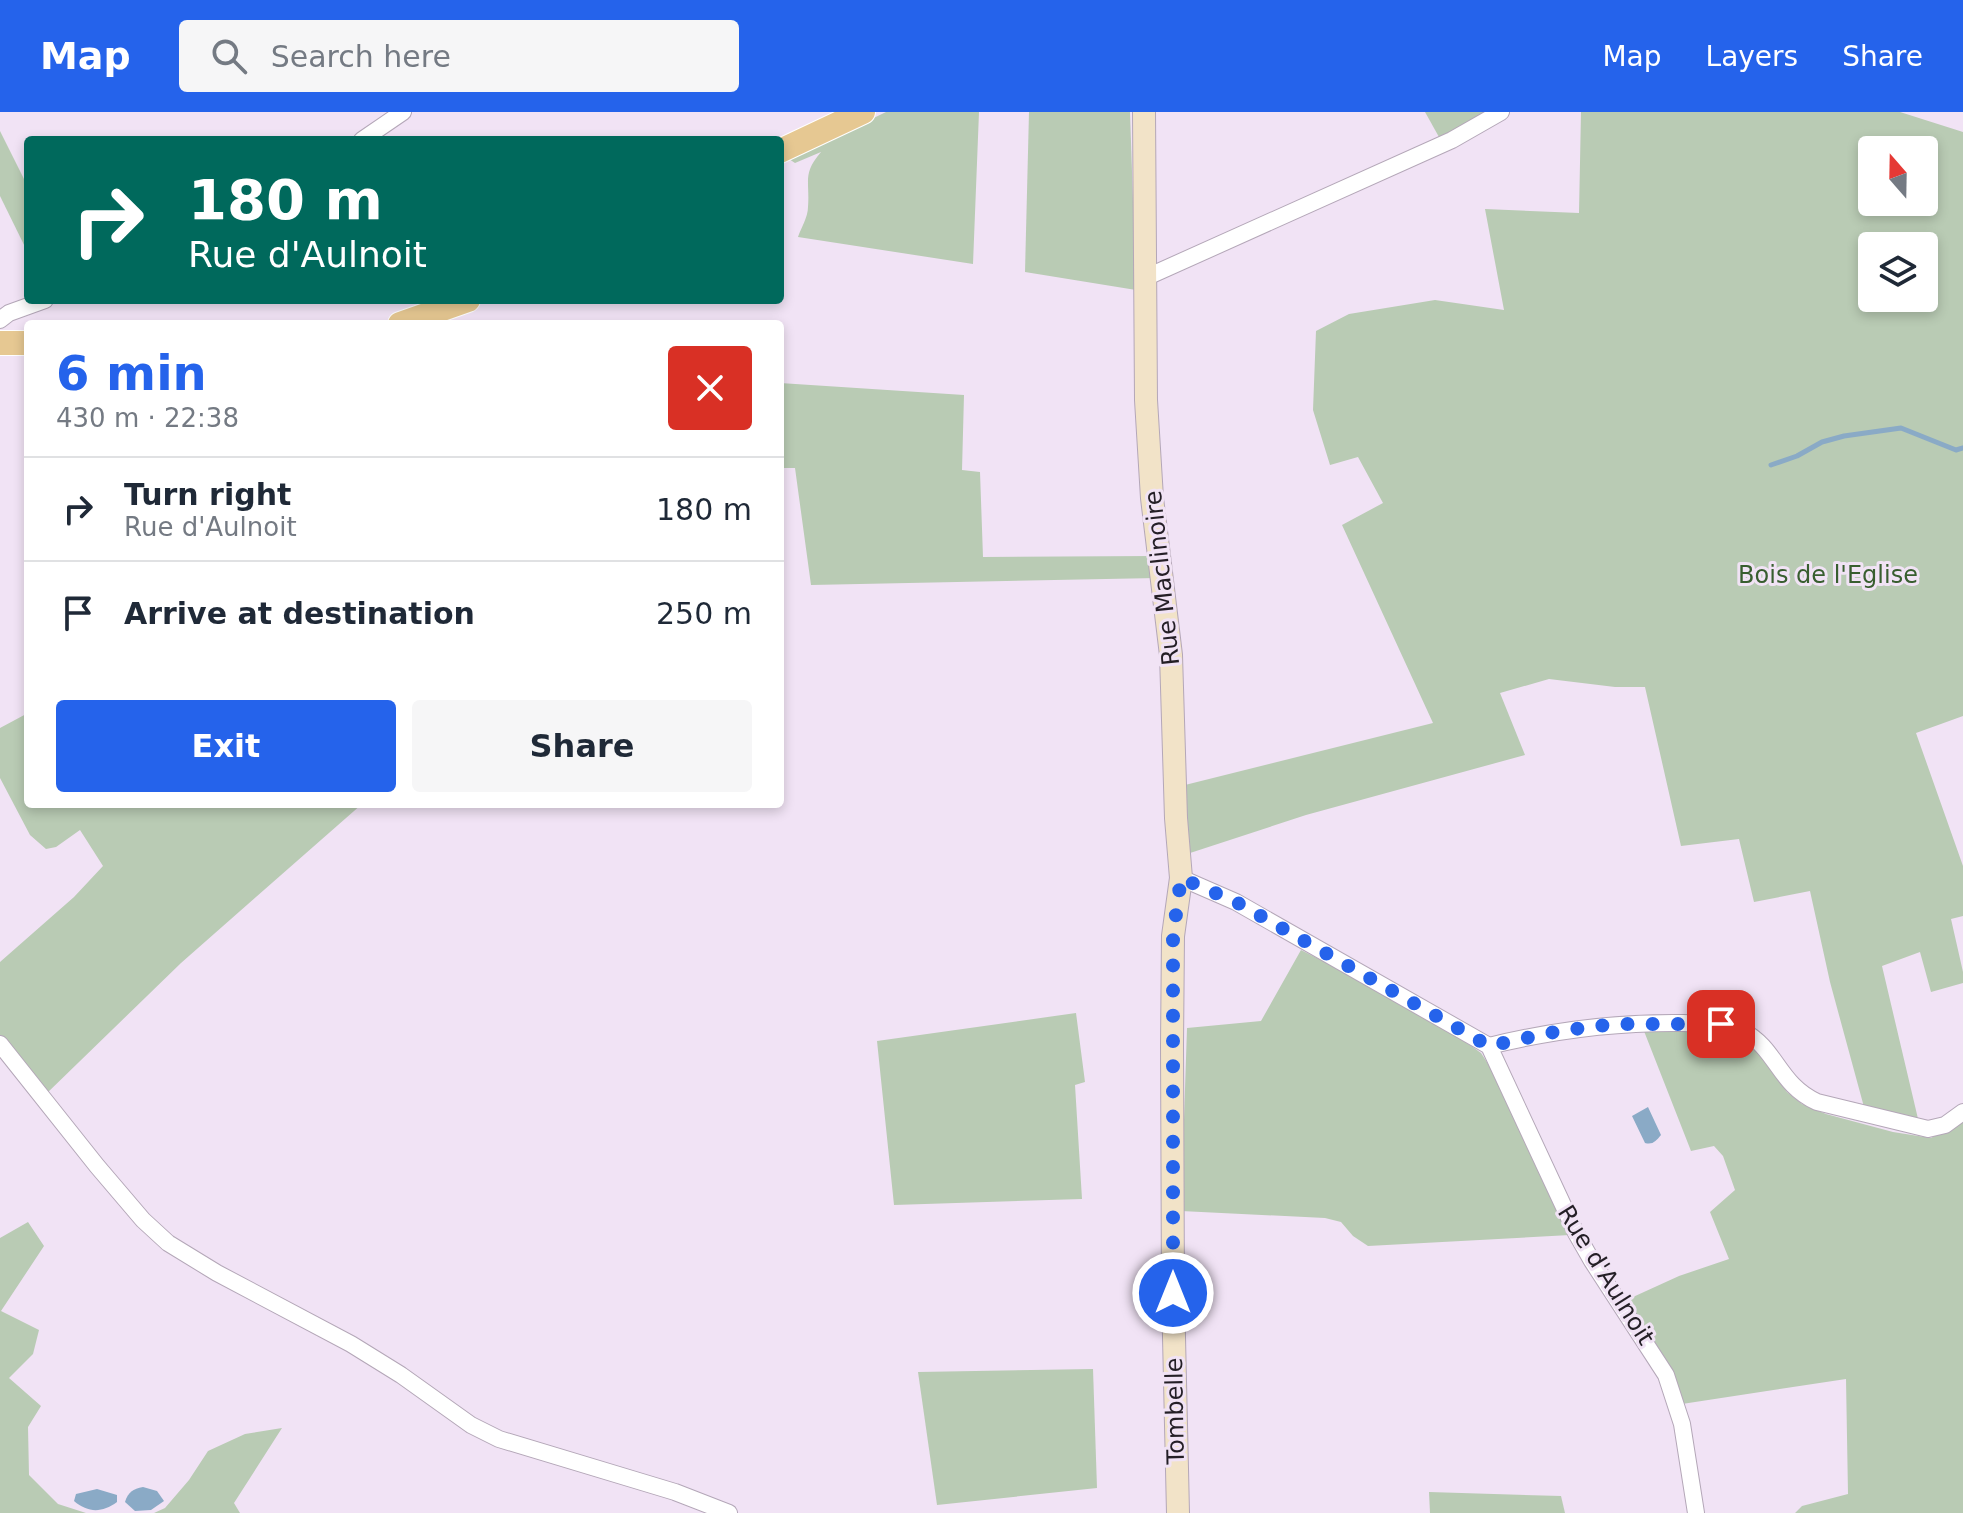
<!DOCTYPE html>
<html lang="en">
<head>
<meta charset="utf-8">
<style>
  :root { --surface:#fff; --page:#f6f6f7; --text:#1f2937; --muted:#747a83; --line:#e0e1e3; --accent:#2563eb }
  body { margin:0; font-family:"DejaVu Sans",sans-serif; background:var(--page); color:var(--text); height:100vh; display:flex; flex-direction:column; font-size:30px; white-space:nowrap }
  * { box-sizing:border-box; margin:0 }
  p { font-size:26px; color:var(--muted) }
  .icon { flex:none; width:44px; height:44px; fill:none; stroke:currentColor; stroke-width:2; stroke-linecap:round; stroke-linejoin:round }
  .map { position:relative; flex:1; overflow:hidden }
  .drawer { position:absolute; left:24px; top:208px; width:760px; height:488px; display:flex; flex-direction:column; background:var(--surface); border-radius:8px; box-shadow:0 4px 12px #0003 }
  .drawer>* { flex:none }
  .top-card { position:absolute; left:24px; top:24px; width:760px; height:168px; border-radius:8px; box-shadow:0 4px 12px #0003; background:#00695c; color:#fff; overflow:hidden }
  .needle { width:52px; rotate:340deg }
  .controls { position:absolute; left:1858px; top:24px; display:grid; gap:16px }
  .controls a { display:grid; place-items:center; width:80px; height:80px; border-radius:8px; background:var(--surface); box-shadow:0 4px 12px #0003; font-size:40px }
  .pin { position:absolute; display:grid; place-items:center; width:68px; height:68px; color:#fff; margin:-34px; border-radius:16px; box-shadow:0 4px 12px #0006 }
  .me { position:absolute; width:88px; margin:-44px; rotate:0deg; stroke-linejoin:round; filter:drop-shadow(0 0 6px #0008) }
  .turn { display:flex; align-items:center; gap:28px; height:168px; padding:0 32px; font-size:36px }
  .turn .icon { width:104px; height:104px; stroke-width:2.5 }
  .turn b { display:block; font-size:56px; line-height:68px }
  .round { display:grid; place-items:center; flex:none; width:84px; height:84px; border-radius:8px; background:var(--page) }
  .headline { display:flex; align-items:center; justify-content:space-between; height:136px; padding:0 32px }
  h1 { font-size:48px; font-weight:700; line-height:60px; color:var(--accent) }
  .cta { display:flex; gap:16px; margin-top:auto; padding:16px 32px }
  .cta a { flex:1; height:92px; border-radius:8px; background:var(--accent); color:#fff; font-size:32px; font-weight:700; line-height:92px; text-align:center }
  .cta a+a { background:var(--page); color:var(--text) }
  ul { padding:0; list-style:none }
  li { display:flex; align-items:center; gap:24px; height:104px; padding:0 32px; border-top:2px solid var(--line) }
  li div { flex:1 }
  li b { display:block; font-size:30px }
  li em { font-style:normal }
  header { display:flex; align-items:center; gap:48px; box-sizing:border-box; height:112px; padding:0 40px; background:var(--accent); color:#fff }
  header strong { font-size:38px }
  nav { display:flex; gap:44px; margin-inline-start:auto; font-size:28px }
  .search { width:560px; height:72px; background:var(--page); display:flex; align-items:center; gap:20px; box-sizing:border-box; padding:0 28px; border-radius:8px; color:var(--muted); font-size:30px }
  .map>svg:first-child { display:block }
  .green { fill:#b9cbb4; fill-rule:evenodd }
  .water { fill:#8aaac6 }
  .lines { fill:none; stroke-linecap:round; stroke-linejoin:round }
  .stream { stroke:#8aaac6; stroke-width:5 }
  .street-casing { stroke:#b4a7b8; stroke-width:18 }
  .secondary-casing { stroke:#b4a7b8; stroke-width:24 }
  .primary-casing { stroke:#fff; stroke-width:26 }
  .street { stroke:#fff; stroke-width:16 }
  .secondary { stroke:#f2e3c8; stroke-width:22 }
  .primary { stroke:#e6c892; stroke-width:24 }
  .route { stroke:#2563eb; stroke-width:14; stroke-dasharray:0 25.2 }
  .labels { text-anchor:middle; stroke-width:6; stroke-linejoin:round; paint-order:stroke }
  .park-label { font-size:24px; fill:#385e2f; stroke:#f1e3f5 }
  .street-label { font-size:24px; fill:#241f26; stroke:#f1e3f5 }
</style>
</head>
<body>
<header>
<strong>Map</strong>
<div class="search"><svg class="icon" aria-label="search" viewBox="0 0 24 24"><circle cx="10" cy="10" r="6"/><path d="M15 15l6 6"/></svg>Search here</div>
<nav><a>Map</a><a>Layers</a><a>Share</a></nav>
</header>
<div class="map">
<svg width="1963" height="1401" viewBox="0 0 1963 1401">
  <rect width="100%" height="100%" fill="#f1e3f5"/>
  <g class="green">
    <path d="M886,0H979L973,152L798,125C801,116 808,105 808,95C810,69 802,62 821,40L795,51L789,47Z"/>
    <polygon points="1029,0 1130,0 1136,178 1025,160"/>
    <polygon points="1425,0 1490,0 1439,25"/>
    <path d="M1581,0H1900L1963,20V604L1916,621L1963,754V804L1951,807L1963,860V871L1931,880L1920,840L1882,854L1919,1011L1864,995L1830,870L1810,779L1754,790L1739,727L1681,734L1645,575H1615L1549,567L1500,581L1525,643L1306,703L1187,742L1181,674L1433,611L1342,413L1383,391L1358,345L1330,353L1313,298L1316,219L1349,202L1435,188L1504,198L1485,97L1579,101ZM1872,38H1924V90H1872ZM1872,134H1924V186H1872Z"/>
    <polygon points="0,19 28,75 28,141 0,84"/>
    <polygon points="780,271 964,283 962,358 980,360 983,445 1153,444 1157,466 811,473 795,356 780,356"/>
    <polygon points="28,601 28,692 362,692 181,851 44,984 0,927 0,850 74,785 103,754 80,718 56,735 46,737 30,723 0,666 0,616"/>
    <polygon points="1301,838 1343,859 1459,925 1481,941 1494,961 1570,1123 1368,1134 1353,1124 1341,1110 1325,1106 1181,1099 1187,916 1261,909"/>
    <polygon points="1076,901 1085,970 1075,973 1082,1087 894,1093 877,929"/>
    <polygon points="1642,914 1723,920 1750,929 1787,980 1802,992 1826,1002 1893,1020 1931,1026 1963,1008 1963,1401 1795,1401 1802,1394 1848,1382 1846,1267 1682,1292 1622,1190 1679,1164 1729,1147 1710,1100 1735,1078 1723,1044 1714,1034 1691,1039"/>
    <polygon points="28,1110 44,1134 1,1199 39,1218 33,1242 9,1266 41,1294 28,1315 29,1363 58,1392 86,1401 0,1401 0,1126"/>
    <polygon points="1093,1257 1097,1376 937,1393 918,1260"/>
    <polygon points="282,1316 234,1391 240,1401 154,1401 165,1396 189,1368 208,1339 245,1322"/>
    <polygon points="1429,1380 1561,1384 1565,1401 1430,1401"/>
  </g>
  <g class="water">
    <path d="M1648,995L1661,1023C1656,1029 1653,1033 1645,1031L1632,1004Z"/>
    <path d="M143,1375L157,1379L164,1389L151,1398L135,1399L125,1390C128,1380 133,1377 143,1375Z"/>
    <path d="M97,1377L117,1383V1390C102,1401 88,1401 74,1389L76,1382Z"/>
  </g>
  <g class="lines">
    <polyline class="stream" points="1771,353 1797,344 1822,330 1844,324 1901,316 1956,338 1963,336"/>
    <g class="street-casing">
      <g id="street">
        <polyline points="362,28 403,0"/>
        <polyline points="1147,165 1452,28 1501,0"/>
        <polyline points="0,208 9,201 45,188"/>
        <polyline points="1181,766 1236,790 1489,934 1576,1121 1592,1149 1666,1263 1682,1312 1696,1401"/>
        <polyline points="0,932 97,1054 143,1108 168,1131 217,1161 351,1232 401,1263 471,1313 499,1327 675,1380 729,1401"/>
        <path d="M1489,934C1554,918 1617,910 1683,911C1704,912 1725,910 1743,919C1777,937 1778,972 1817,990L1928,1017L1945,1013L1963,1000"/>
      </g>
    </g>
    <g class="secondary-casing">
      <polyline id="secondary" points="1144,0 1146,288 1152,386 1171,543 1176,706 1181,766 1173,824 1172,933 1173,1181 1178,1401"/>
    </g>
    <g class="primary-casing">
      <g id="primary">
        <polyline points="780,39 863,0"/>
        <polyline points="400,212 468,188"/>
        <polyline points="0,231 28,231"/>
      </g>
    </g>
    <use href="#street" class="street"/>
    <use href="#secondary" class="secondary"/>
    <use href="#primary" class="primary"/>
  </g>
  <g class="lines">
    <polyline class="route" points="1173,1181 1173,824 1181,766 1236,790 1489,934 1559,919 1614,912 1721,912"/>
  </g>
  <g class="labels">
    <g class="park-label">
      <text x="1828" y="471">Bois de l'Eglise</text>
    </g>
    <g class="street-label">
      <text transform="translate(1162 466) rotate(-96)" y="8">Rue Maclinoire</text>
      <text transform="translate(1606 1163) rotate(58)" y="8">Rue d'Aulnoit</text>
      <text transform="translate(1175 1299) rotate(-91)" y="8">Tombelle</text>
    </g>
  </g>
</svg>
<div class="controls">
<a><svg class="needle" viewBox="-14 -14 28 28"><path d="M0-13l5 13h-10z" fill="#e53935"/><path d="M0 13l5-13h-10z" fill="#747a83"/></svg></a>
<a><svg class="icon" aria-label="layers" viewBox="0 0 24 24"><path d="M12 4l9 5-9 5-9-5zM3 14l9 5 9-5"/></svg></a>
</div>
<div class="pin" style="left:1721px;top:912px;background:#d93025"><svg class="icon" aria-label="arrive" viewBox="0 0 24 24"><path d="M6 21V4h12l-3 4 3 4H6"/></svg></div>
<svg class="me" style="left:1173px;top:1181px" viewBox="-20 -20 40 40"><circle r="17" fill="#2563eb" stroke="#fff" stroke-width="3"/><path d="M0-11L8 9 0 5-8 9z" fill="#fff"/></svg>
<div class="top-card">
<div class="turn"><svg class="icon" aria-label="right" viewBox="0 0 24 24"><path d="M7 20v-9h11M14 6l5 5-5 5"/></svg><div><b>180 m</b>Rue d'Aulnoit</div></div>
</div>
<section class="drawer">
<div class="headline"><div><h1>6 min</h1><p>430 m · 22:38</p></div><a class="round" style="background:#d93025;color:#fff"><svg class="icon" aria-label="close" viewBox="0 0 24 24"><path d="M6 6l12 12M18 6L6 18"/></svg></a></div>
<ul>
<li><svg class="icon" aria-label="right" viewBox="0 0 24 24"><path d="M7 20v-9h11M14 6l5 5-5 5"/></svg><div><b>Turn right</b><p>Rue d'Aulnoit</p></div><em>180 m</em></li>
<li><svg class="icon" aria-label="arrive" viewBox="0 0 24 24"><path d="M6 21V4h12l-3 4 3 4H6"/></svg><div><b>Arrive at destination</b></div><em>250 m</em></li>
</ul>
<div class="cta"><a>Exit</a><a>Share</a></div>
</section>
</div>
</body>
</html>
